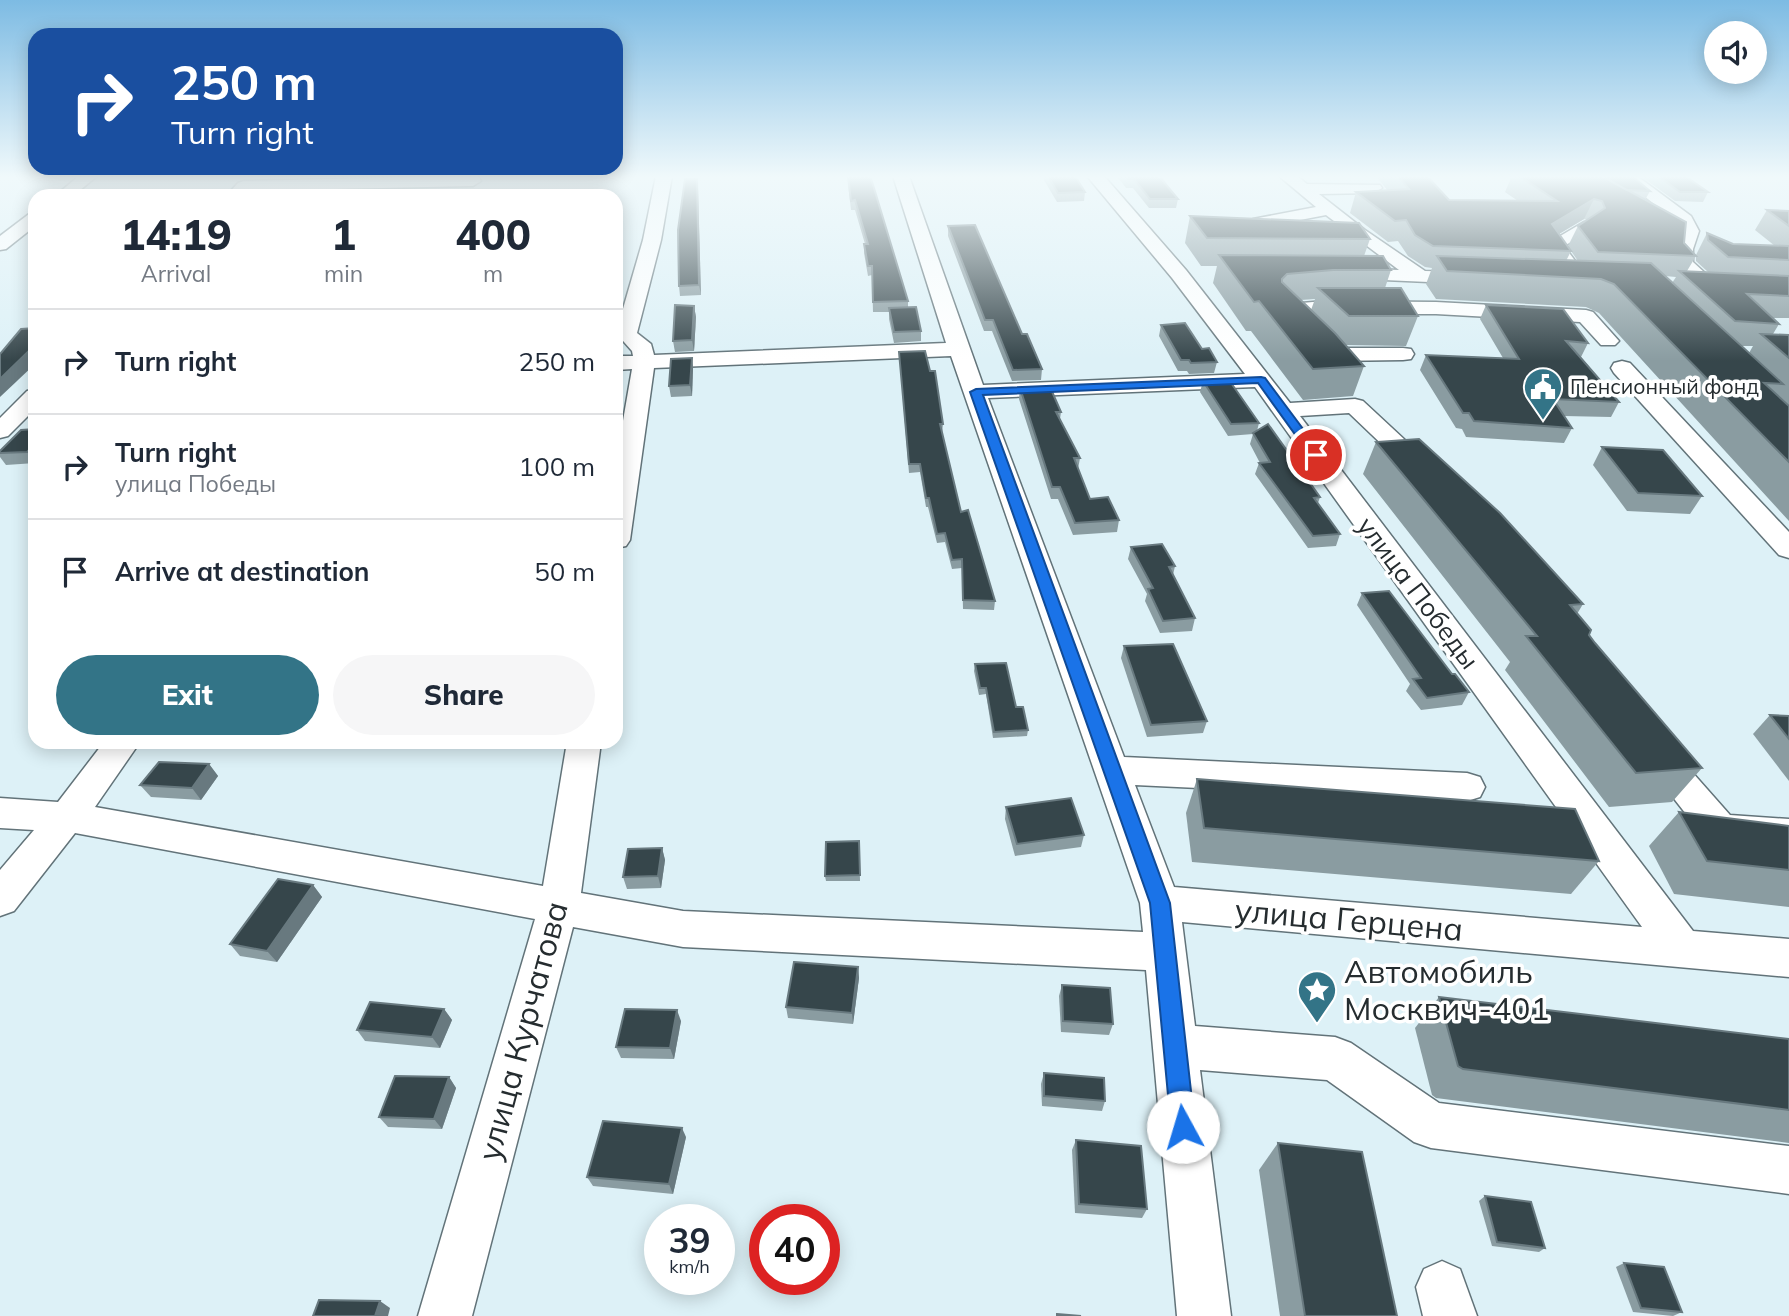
<!DOCTYPE html>
<html lang="en">
<head>
<meta charset="utf-8">
<style>
  :root { --surface:#fff; --page:#f6f6f7; --text:#1f2937; --muted:#747a83; --line:#e0e1e3; --accent:#337487 }
  body { margin:0; font-family:Mulish,sans-serif; background:var(--page); color:var(--text); height:100vh; display:flex; flex-direction:column; font-size:26px; white-space:nowrap }
  * { box-sizing:border-box; margin:0 }
  p { font-size:23px; color:var(--muted) }
  .icon { flex:none; width:38px; height:38px; fill:none; stroke:currentColor; stroke-width:2; stroke-linecap:round; stroke-linejoin:round }
  .map { position:relative; flex:1; overflow:hidden }
  .side { position:absolute; left:28px; top:189px; width:595px; height:560px; display:flex; flex-direction:column; background:var(--surface); border-radius:21px; box-shadow:0 4px 18px #0003 }
  .side>* { flex:none }
  .hud { position:absolute; left:28px; top:28px; width:595px; height:147px; border-radius:21px; box-shadow:0 4px 18px #0003; background:#1a4fa0; color:#fff; overflow:hidden }
  .tools { position:absolute; left:1704px; top:21px; display:grid; gap:14px }
  .tools a { display:grid; place-items:center; width:63px; height:63px; border-radius:50%; background:var(--surface); box-shadow:0 4px 18px #0003; font-size:35px }
  .speed { position:absolute; left:644px; top:1204px; display:flex; gap:14px; font-size:35px; font-weight:700; text-align:center }
  .speed>* { display:grid; place-content:center; width:91px; height:91px; border-radius:50%; background:var(--surface); box-shadow:0 4px 18px #0003; line-height:1 }
  .speed small { font-size:18px; font-weight:400 }
  .speed .limit { border:10px solid #d22; background:#fff; color:#111 }
  .pin { position:absolute; display:grid; place-items:center; width:60px; height:60px; color:#fff; margin:-30px; border:4px solid #fff; border-radius:50%; box-shadow:0 2px 7px #0007 }
  .me { position:absolute; width:77px; margin:-38px; rotate:354deg; stroke-linejoin:round; filter:drop-shadow(0 0 5px #0008) }
  .turn { display:flex; align-items:center; gap:24px; height:147px; padding:0 28px; font-size:32px }
  .turn .icon { width:91px; height:91px; stroke-width:2.5 }
  .turn b { display:block; font-size:49px; line-height:60px }
  .eta { display:flex; justify-content:space-evenly; align-items:center; height:119px; text-align:center }
  .eta b { font-size:42px; font-weight:800; line-height:49px }
  .action { display:flex; gap:14px; margin-top:auto; padding:14px 28px }
  .action a { flex:1; height:80px; border-radius:42px; background:var(--accent); color:#fff; font-size:28px; font-weight:800; line-height:80px; text-align:center }
  .action a+a { background:var(--page); color:var(--text) }
  ul { padding:0; list-style:none }
  li { display:flex; align-items:center; gap:21px; height:105px; padding:0 28px; border-top:2px solid var(--line) }
  li div { flex:1 }
  li b { display:block; font-size:26px }
  li em { font-style:normal }
  .map>svg:first-child { display:block }
  .lines { fill:none; stroke-linecap:round; stroke-linejoin:round }
  .minor-casing { stroke:#627379; stroke-width:3 }
  .minor { fill:#fff; fill-rule:evenodd }
  .wall { fill:#8a9ca1; fill-rule:evenodd }
  .shaded-wall { fill:#68797f }
  .building { fill:#36464b; stroke:#68797f; stroke-width:2 }
  .route { fill:#1a73e8; stroke:#114b97; stroke-width:2 }
  .labels { text-anchor:middle; stroke-width:7; stroke-linejoin:round; paint-order:stroke }
  .far-poi-label { font-size:21px; fill:#252c2f; stroke:#fff; text-anchor:start }
  .street-label { font-size:26px; fill:#252c2f; stroke:#fff }
  .near-street-label { font-size:32px; fill:#252c2f; stroke:#fff }
  .near-poi-label { font-size:32px; fill:#252c2f; stroke:#fff; text-anchor:start }
</style>
</head>
<body>
<div class="map">
<svg width="1789" height="1316" viewBox="0 0 1789 1316">
  <rect width="100%" height="100%" fill="#ddf1f7"/>
  <g class="lines">
    <g class="minor-casing">
      <g id="minor">
        <polygon points="79,176 97,176 73,196 55,196"/>
        <polygon points="469,176 479,178 481,181 473,186 248,191 243,196 226,196 238,183 244,181"/>
        <path d="M656,176H672L661,240L637,333L651,344L654,355L946,343L893,176H909L983,385L1245,374L1172,278L1087,176H1104L1186,270L1290,403L1355,399L1363,401L1433,466L1437,471L1433,476L1424,479L1415,476L1349,413L1300,416L1693,931L1789,939V977L1182,922L1195,1026L1335,1037L1351,1043L1439,1103L1789,1146V1194L1431,1148L1414,1142L1327,1080L1200,1070L1231,1316H1177L1146,970L683,947L573,927L472,1316H418L535,919L75,833L14,911L0,916V870L34,830L0,828V798L58,802L104,742H140L95,807L543,886L567,742H601L581,893L683,911L1143,932L1140,903L951,356L654,368L630,540L626,546L616,548V461L632,369L616,370V356H633L632,351L616,333L643,240ZM1255,387L1275,415L1642,927L1174,887L1135,785L1467,801L1480,797L1485,787L1480,777L1467,773L1124,757L988,398Z"/>
        <polygon points="1279,176 1297,176 1307,184 1380,185 1382,188 1374,193 1319,194 1365,230 1425,271 1473,272 1483,278 1473,284 1339,278 1337,274 1346,268 1399,270 1326,215 1269,226 1275,238 1272,242 1260,242 1250,223 1253,219 1316,207"/>
        <polygon points="1619,176 1637,176 1691,216 1699,231 1693,249 1693,262 1716,283 1719,287 1716,291 1702,291 1675,264 1675,249 1681,231 1678,223"/>
        <polygon points="35,213 35,226 6,249 0,250 0,236 29,214"/>
        <polygon points="1584,222 1590,223 1593,227 1590,231 1564,246 1582,270 1580,274 1566,274 1545,245"/>
        <polygon points="1324,301 1436,302 1586,310 1593,312 1619,341 1615,345 1601,345 1580,322 1436,314 1303,314 1338,348 1403,348 1411,349 1414,354 1411,359 1403,360 1332,361 1324,360 1276,309 1279,305"/>
        <polygon points="1622,361 1630,363 1789,532 1789,558 1779,555 1614,373 1611,368 1614,363"/>
        <polygon points="35,389 35,409 8,436 0,438 0,418 27,391"/>
        <polygon points="1657,742 1669,746 1730,815 1789,819 1789,849 1720,845 1707,841 1640,755 1645,746"/>
        <polygon points="1442,1261 1460,1269 1477,1316 1423,1316 1416,1287 1424,1269"/>
      </g>
    </g>
    <use href="#minor" class="minor"/>
  </g>
  <g class="wall">
    <polygon points="847,176 870,176 908,301 908,307 921,331 921,341 894,343 889,319 889,312 873,312 872,275 868,276 864,253 864,244 865,244 855,210 851,210"/>
    <polygon points="1044,176 1075,176 1085,192 1084,201 1057,202 1044,180"/>
    <polygon points="1117,176 1159,176 1178,199 1176,208 1149,208 1133,188 1126,188"/>
    <path d="M1376,176H1427L1449,200L1518,201L1505,192L1512,176H1632L1650,191L1645,200L1696,255L1707,233L1733,244L1775,246L1755,230L1767,210L1789,211V318H1773L1779,324L1773,334L1789,335V521L1599,313L1586,307L1436,299L1426,284L1432,268L1425,267L1408,256L1398,241L1388,242L1350,213L1356,192L1388,191ZM1584,219L1587,220L1578,226L1568,246L1559,234ZM1571,251L1578,261H1566ZM1696,256V261L1708,272L1687,271ZM1665,276L1676,277L1672,283ZM1741,346H1753L1749,353Z"/>
    <polygon points="1641,176 1685,176 1708,192 1703,202 1675,201"/>
    <polygon points="698,188 701,295 680,296 679,286"/>
    <path d="M1190,216L1370,239L1364,256L1391,270L1385,288L1418,316L1406,346L1346,345L1364,366L1353,396L1303,400L1251,331H1246L1213,283L1217,266H1201L1185,243ZM1315,299L1311,310L1301,300Z"/>
    <polygon points="948,226 1022,334 1042,369 1041,380 1012,381 992,331 984,331 948,236"/>
    <polygon points="1486,305 1588,343 1581,357 1619,402 1611,417 1564,416 1572,428 1564,443 1466,437 1462,429 1456,428 1420,370 1426,355 1503,358 1480,319"/>
    <polygon points="694,306 696,317 694,351 675,352 673,341"/>
    <polygon points="1161,325 1202,349 1217,362 1214,373 1189,374 1187,371 1178,371 1159,336"/>
    <polygon points="899,352 943,424 942,433 961,512 995,601 994,610 963,609 962,568 952,569 945,542 937,543 928,507 926,507 920,472 909,473"/>
    <polygon points="692,358 693,369 692,396 671,397 669,386"/>
    <polygon points="1203,381 1259,423 1257,431 1320,497 1318,503 1340,534 1336,546 1308,548 1255,474 1259,463 1260,463 1250,444 1253,434 1228,436 1200,392"/>
    <polygon points="1020,388 1061,412 1060,419 1080,458 1078,469 1090,499 1119,520 1117,532 1073,535 1058,499 1051,499 1019,399"/>
    <polygon points="35,429 35,463 6,465 0,457 0,451"/>
    <polygon points="1376,442 1583,604 1577,614 1595,643 1702,768 1672,802 1609,807 1505,670 1510,662 1363,474"/>
    <polygon points="1602,447 1702,496 1690,514 1627,511 1593,465"/>
    <polygon points="1131,547 1175,566 1173,575 1195,618 1192,631 1160,633 1145,601 1147,594 1128,559"/>
    <polygon points="1362,593 1452,674 1469,692 1462,705 1421,710 1406,691 1410,684 1357,605"/>
    <polygon points="1124,646 1207,721 1203,733 1147,737 1121,658"/>
    <polygon points="975,664 1028,730 1027,736 993,738 986,694 979,695 974,671"/>
    <polygon points="1770,715 1789,716 1789,781 1753,734"/>
    <polygon points="209,764 218,776 201,800 151,797 140,785"/>
    <polygon points="1197,779 1599,861 1571,894 1192,862 1186,813"/>
    <polygon points="1006,807 1084,835 1081,847 1015,856 1005,819"/>
    <polygon points="1679,812 1789,826 1789,907 1674,894 1649,846"/>
    <polygon points="859,841 860,881 826,881 825,876"/>
    <polygon points="662,848 665,860 661,888 627,889 623,877"/>
    <polygon points="313,885 322,897 277,962 240,956 230,944"/>
    <polygon points="858,967 859,978 853,1024 788,1018 786,1007"/>
    <polygon points="1062,985 1113,1024 1109,1035 1061,1032 1059,996"/>
    <polygon points="1439,997 1789,1039 1789,1143 1436,1098 1432,1095 1415,1028"/>
    <polygon points="444,1009 452,1020 440,1048 365,1041 357,1030"/>
    <polygon points="681,1021 674,1059 621,1058 616,1047"/>
    <polygon points="1044,1073 1105,1101 1102,1111 1042,1106 1041,1084"/>
    <polygon points="449,1077 456,1088 442,1129 388,1127 379,1117"/>
    <polygon points="686,1137 673,1194 593,1186 587,1177"/>
    <polygon points="1076,1140 1147,1209 1142,1218 1075,1213 1072,1150"/>
    <polygon points="1278,1143 1397,1316 1280,1316 1259,1170"/>
    <polygon points="1485,1196 1545,1248 1539,1252 1492,1246 1479,1201"/>
    <polygon points="1624,1263 1682,1312 1673,1316 1633,1312 1616,1267"/>
  </g>
  <g class="shaded-wall">
    <polygon points="697,179 698,188 701,295 699,285"/>
    <polygon points="1594,199 1584,219 1542,244 1552,224"/>
    <polygon points="694,306 696,317 694,351 692,340"/>
    <polygon points="35,345 35,364 0,397 0,379"/>
    <polygon points="692,358 693,369 692,396 690,385"/>
    <polygon points="35,444 35,463 27,452"/>
    <polygon points="209,764 218,776 201,800 192,788"/>
    <polygon points="662,848 665,860 661,888 658,876"/>
    <polygon points="313,885 322,897 277,962 267,951"/>
    <polygon points="858,967 859,978 853,1024 852,1013"/>
    <polygon points="444,1009 452,1020 440,1048 432,1037"/>
    <polygon points="677,1010 681,1021 674,1059 670,1048"/>
    <polygon points="449,1077 456,1088 442,1129 434,1119"/>
    <polygon points="682,1128 686,1137 673,1194 669,1184"/>
    <polygon points="380,1301 390,1308 388,1316 375,1316"/>
  </g>
  <g class="building">
    <polygon points="848,176 870,176 874,188 908,301 873,302 872,266 868,266 864,244 868,244 855,200 851,201"/>
    <polygon points="1048,176 1075,176 1085,192 1058,193"/>
    <polygon points="1125,176 1159,176 1178,199 1150,199 1134,179 1128,179"/>
    <polygon points="1398,176 1427,176 1449,200 1557,201 1519,176 1602,176 1686,222 1684,243 1696,256 1598,252 1578,226 1605,208 1602,201 1594,199 1552,224 1571,251 1433,246 1415,235 1406,220 1395,221 1356,192 1409,189"/>
    <polygon points="1602,176 1632,176 1650,191 1627,190"/>
    <polygon points="1658,176 1685,176 1708,192 1680,192"/>
    <polygon points="685,179 697,179 699,285 679,286 678,230"/>
    <polygon points="272,195 271,196 240,196"/>
    <polygon points="1767,210 1789,211 1789,226"/>
    <polygon points="1190,216 1359,223 1370,239 1207,238"/>
    <polygon points="975,225 1022,334 1027,334 1042,369 1013,370 993,320 985,320 948,226"/>
    <polygon points="1707,233 1733,244 1789,246 1789,260 1728,257 1708,240"/>
    <polygon points="1219,255 1383,256 1391,270 1333,270 1287,274 1282,279 1282,282 1335,333 1364,366 1313,369 1259,301 1254,302"/>
    <polygon points="1437,256 1651,263 1783,384 1764,383 1789,406 1789,462 1614,284 1601,279 1447,271"/>
    <polygon points="1679,271 1789,276 1789,296 1747,294 1779,324 1735,321"/>
    <polygon points="1318,288 1401,288 1418,316 1349,316"/>
    <polygon points="675,305 694,306 692,340 673,341"/>
    <polygon points="1486,305 1563,309 1588,343 1566,341 1619,402 1553,399 1572,428 1474,421 1469,413 1463,413 1426,355 1519,359"/>
    <polygon points="916,307 921,331 894,332 889,308"/>
    <polygon points="1185,323 1202,349 1209,348 1217,362 1191,363 1189,360 1181,360 1161,325"/>
    <polygon points="35,328 35,345 0,379 0,354 21,329"/>
    <polygon points="1761,334 1789,335 1789,358"/>
    <polygon points="925,351 930,371 935,371 943,424 940,424 961,512 968,510 995,601 963,600 962,559 952,560 945,533 937,534 929,498 926,498 920,464 909,464 899,352"/>
    <polygon points="692,358 690,385 669,386 671,359"/>
    <polygon points="1229,380 1259,423 1231,424 1203,381"/>
    <polygon points="1050,387 1061,412 1056,412 1080,458 1074,458 1090,499 1108,497 1119,520 1075,523 1060,487 1052,487 1020,388"/>
    <polygon points="1268,424 1320,497 1314,498 1340,534 1313,536 1259,463 1270,462 1253,433"/>
    <polygon points="35,429 35,444 27,452 0,453 0,451 21,430"/>
    <polygon points="1419,439 1500,513 1583,604 1570,605 1591,630 1589,635 1595,643 1702,768 1636,773 1526,636 1537,636 1376,442"/>
    <polygon points="1602,447 1663,450 1702,496 1638,493"/>
    <polygon points="1162,544 1175,566 1169,567 1195,618 1163,621 1148,589 1153,588 1131,547"/>
    <polygon points="1389,591 1452,674 1455,674 1469,692 1427,698 1413,679 1421,678 1362,593"/>
    <polygon points="1173,644 1207,721 1151,725 1124,646"/>
    <polygon points="1006,663 1016,707 1023,707 1028,730 994,732 986,688 980,688 975,664"/>
    <polygon points="1770,715 1789,716 1789,739"/>
    <polygon points="159,762 209,764 192,788 140,785"/>
    <polygon points="1197,779 1575,809 1599,861 1204,828"/>
    <polygon points="1071,798 1084,835 1017,844 1006,807"/>
    <polygon points="1679,812 1789,826 1789,870 1707,861"/>
    <polygon points="859,841 860,875 825,876 826,842"/>
    <polygon points="662,848 658,876 623,877 628,849"/>
    <polygon points="278,879 313,885 267,951 230,944"/>
    <polygon points="794,962 858,967 852,1013 786,1007"/>
    <polygon points="1062,985 1110,988 1113,1024 1063,1021"/>
    <polygon points="1439,997 1789,1039 1789,1110 1463,1069 1458,1066"/>
    <polygon points="370,1002 444,1009 432,1037 357,1030"/>
    <polygon points="625,1009 677,1010 670,1048 616,1047"/>
    <polygon points="1044,1073 1104,1078 1105,1101 1044,1096"/>
    <polygon points="395,1076 449,1077 434,1119 379,1117"/>
    <polygon points="603,1121 682,1128 669,1184 587,1177"/>
    <polygon points="1076,1140 1141,1146 1147,1209 1079,1204"/>
    <polygon points="1278,1143 1362,1152 1397,1316 1305,1316"/>
    <polygon points="1485,1196 1531,1202 1545,1248 1497,1242"/>
    <polygon points="1624,1263 1664,1267 1682,1312 1641,1308"/>
    <polygon points="319,1300 380,1301 375,1316 313,1316"/>
    <polygon points="1057,1314 1081,1316 1057,1316"/>
  </g>
  <linearGradient id="sky" x2="0" y2="1"><stop stop-color="#7dbbe3"/><stop offset="0.49" stop-color="#f0f9fb"/><stop offset="1" stop-color="#f0f9fb" stop-opacity="0"/></linearGradient>
  <rect width="1789" height="361" fill="url(#sky)"/>
  <polygon class="route" points="1261,377 1265,378 1321,453 1321,458 1312,458 1258,383 983,395 1170,903 1195,1127 1191,1135 1183,1139 1175,1135 1171,1127 1150,903 970,392 976,389"/>
  <defs>
    <g id="civic-pin" transform="scale(2.0125)"><path d="M0 17L-7.5 6A9.5 9.5 0 1 1 7.5 6Z" fill="#337487" stroke="#fff"/><path d="M-.6-6.5H3V-4.5H.6V-3L4-1V1h2V6H-6V1h2V-1L-.6-3ZM-1.2 2.5V6h2.4V2.5Z" fill="#fff"/></g>
    <g id="sight-pin" transform="scale(2.0125)"><path d="M0 17L-7.5 6A9.5 9.5 0 1 1 7.5 6Z" fill="#337487" stroke="#fff"/><path d="M0-6L1.8-2.2L6-1.7L2.9 1.2L3.7 5.4L0 3.3L-3.7 5.4L-2.9 1.2L-6-1.7L-1.8-2.2Z" fill="#fff"/></g>
  </defs>
  <g fill-rule="evenodd">
    <use href="#civic-pin" x="1543" y="387"/>
    <use href="#sight-pin" x="1317" y="990"/>
  </g>
  <g class="labels">
    <g class="far-poi-label">
      <text x="1570" y="394">Пенсионный фонд</text>
    </g>
    <g class="street-label">
      <text transform="translate(1418 593) rotate(53)" y="9">улица Победы</text>
    </g>
    <g class="near-street-label">
      <text transform="translate(1349 920) rotate(5)" y="11">улица Герцена</text>
      <text transform="translate(523 1031) rotate(-75)" y="11">улица Курчатова</text>
    </g>
    <g class="near-poi-label">
      <text x="1344" y="983">Автомобиль<tspan x="1344" dy="37">Москвич-401</tspan></text>
    </g>
  </g>
</svg>
<div class="tools">
<a><svg class="icon" aria-label="sound" viewBox="0 0 24 24"><path d="M4 9h4l5-4v14l-5-4H4zM17 9q2 3 0 6"/></svg></a>
</div>
<div class="speed"><div>39<small>km/h</small></div><div class="limit">40</div></div>
<div class="pin" style="left:1316px;top:455px;background:#d93025"><svg class="icon" aria-label="arrive" viewBox="0 0 24 24"><path d="M6 21V4h12l-3 4 3 4H6"/></svg></div>
<svg class="me" style="left:1183px;top:1127px" viewBox="-20 -20 40 40"><circle r="19" fill="#fff"/><path d="M0-13L10 11 0 6-10 11z" fill="#1a73e8"/></svg>
<div class="hud">
<div class="turn"><svg class="icon" aria-label="right" viewBox="0 0 24 24"><path d="M7 20v-9h11M14 6l5 5-5 5"/></svg><div><b>250 m</b>Turn right</div></div>
</div>
<section class="side">
<div class="eta">
<div><b>14:19</b><p>Arrival</p></div>
<div><b>1</b><p>min</p></div>
<div><b>400</b><p>m</p></div>
</div>
<ul>
<li><svg class="icon" aria-label="right" viewBox="0 0 24 24"><path d="M7 20v-9h11M14 6l5 5-5 5"/></svg><div><b>Turn right</b></div><em>250 m</em></li>
<li><svg class="icon" aria-label="right" viewBox="0 0 24 24"><path d="M7 20v-9h11M14 6l5 5-5 5"/></svg><div><b>Turn right</b><p>улица Победы</p></div><em>100 m</em></li>
<li><svg class="icon" aria-label="arrive" viewBox="0 0 24 24"><path d="M6 21V4h12l-3 4 3 4H6"/></svg><div><b>Arrive at destination</b></div><em>50 m</em></li>
</ul>
<div class="action"><a>Exit</a><a>Share</a></div>
</section>
</div>
</body>
</html>
